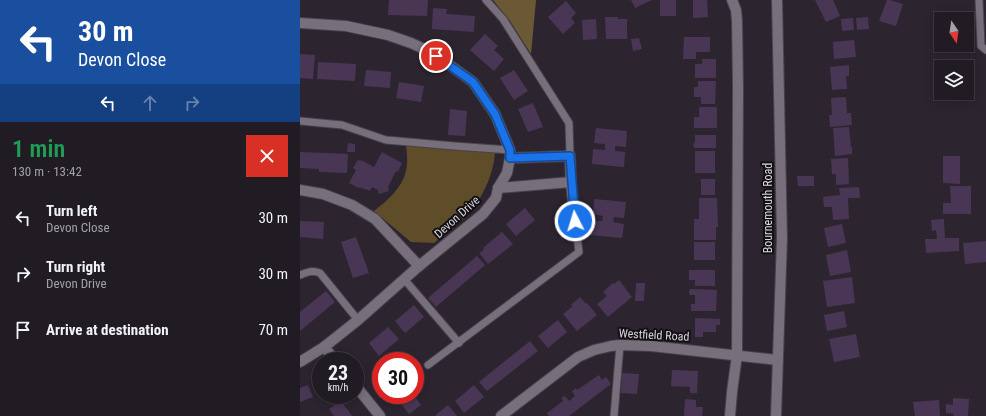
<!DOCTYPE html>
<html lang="en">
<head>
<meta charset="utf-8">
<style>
  :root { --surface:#211c24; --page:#29252c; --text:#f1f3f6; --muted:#a2a1a6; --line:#3e3a41 }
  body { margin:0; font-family:"Roboto Condensed",sans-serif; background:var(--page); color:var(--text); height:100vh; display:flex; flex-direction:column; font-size:15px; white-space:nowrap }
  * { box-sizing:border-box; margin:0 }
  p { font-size:13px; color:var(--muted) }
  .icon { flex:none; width:22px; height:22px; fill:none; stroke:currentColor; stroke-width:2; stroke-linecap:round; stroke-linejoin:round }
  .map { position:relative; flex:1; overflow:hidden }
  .details { display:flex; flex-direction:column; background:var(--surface); width:300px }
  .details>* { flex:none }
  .guide { background:#1a4fa0; color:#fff; overflow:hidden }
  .needle { width:26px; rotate:167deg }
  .buttons { position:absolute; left:634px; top:12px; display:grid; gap:8px }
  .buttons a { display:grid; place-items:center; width:40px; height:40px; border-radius:0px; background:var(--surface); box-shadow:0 2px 10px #0003,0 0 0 1px var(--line); font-size:20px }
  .speed { position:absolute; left:12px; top:352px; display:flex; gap:8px; font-size:20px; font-weight:700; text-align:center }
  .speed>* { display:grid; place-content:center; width:52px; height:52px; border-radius:50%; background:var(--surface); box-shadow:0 2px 10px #0003,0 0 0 1px var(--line); line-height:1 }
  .speed small { font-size:10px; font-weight:400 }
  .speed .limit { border:6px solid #d22; background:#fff; color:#111 }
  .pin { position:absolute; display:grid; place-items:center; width:34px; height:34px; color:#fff; margin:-17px; border:2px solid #fff; border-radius:50%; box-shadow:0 1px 4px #0007 }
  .me { position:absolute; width:44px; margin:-22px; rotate:355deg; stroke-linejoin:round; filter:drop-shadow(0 0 3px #0008) }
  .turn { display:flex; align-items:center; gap:14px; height:84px; padding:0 12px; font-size:18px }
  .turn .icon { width:52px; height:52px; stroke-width:2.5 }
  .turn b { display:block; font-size:28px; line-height:34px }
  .lanes { display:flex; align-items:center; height:38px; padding:0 12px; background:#0003; justify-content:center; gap:20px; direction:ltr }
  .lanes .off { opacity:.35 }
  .round { display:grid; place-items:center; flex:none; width:42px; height:42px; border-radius:0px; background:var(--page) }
  .head { display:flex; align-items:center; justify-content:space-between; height:68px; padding:0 12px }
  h1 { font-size:24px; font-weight:600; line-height:30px; color:#1e9e55 }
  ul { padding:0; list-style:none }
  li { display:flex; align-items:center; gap:12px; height:56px; padding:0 12px }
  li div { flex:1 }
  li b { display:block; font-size:15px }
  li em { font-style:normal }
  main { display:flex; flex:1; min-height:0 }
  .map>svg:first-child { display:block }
  .green { fill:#5f4d2a }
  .forest { fill:#6b5935 }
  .building { fill:#493655 }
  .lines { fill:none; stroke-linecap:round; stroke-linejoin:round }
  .lane-casing { stroke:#48424b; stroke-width:9 }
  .street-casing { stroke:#48424b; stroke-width:12 }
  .secondary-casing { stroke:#48424b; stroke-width:12 }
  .lane { stroke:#776f7c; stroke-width:7 }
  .street { stroke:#776f7c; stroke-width:10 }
  .secondary { stroke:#776f7c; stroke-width:10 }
  .route-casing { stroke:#114b97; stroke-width:10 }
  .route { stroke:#1a73e8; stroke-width:7 }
  .labels { text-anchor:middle; stroke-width:4; stroke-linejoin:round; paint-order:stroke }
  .street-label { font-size:12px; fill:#dbd6de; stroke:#121014 }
</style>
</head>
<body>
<main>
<section class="details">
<div class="guide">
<div class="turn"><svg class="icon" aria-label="left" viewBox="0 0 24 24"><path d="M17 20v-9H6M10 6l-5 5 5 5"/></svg><div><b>30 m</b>Devon Close</div></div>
<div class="lanes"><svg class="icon" aria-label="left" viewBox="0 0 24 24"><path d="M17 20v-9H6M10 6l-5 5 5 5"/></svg><svg class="icon off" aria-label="ahead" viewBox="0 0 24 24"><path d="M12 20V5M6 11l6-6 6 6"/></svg><svg class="icon off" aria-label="right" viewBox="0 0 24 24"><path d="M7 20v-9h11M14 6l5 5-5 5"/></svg></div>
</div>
<div class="head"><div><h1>1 min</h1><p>130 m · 13:42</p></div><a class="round" style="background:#d93025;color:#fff"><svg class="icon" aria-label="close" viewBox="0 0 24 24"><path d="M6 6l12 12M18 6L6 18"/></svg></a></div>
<ul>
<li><svg class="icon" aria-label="left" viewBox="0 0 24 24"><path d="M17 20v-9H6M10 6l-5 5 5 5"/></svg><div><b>Turn left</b><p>Devon Close</p></div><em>30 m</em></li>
<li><svg class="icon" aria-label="right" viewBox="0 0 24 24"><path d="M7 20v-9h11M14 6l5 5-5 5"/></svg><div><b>Turn right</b><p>Devon Drive</p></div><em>30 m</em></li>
<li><svg class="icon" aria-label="arrive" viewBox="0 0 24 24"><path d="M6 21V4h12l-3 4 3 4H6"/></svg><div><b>Arrive at destination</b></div><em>70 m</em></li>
</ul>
</section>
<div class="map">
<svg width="686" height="416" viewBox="0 0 686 416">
  <rect width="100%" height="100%" fill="#2c2530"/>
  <path class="green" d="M106,145L195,152C194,169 188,184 180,198L177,199L175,202L176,204C165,220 149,231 134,243L111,242L74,211C87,201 102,188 106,171C108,163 107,153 106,145Z"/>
  <polygon class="forest" points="193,0 236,0 231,54 210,21"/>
  <g class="building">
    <polygon points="89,0 128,0 127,16 88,15"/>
    <polygon points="331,0 352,0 335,8"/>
    <rect x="360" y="0" width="16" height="16"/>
    <polygon points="393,0 407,0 408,17 393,18"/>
    <polygon points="515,0 533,0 540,16 526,22"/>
    <polygon points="587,0 590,0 603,4 596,26 579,21"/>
    <polygon points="266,1 276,13 271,18 275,23 263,34 248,17"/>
    <polygon points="133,8 147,9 146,14 175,16 174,32 132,29"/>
    <polygon points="305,17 318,17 318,19 327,19 327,39 306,39"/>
    <polygon points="568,17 569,29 557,30 556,18"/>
    <polygon points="553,18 554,30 542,31 541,19"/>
    <polygon points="296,19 297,39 283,40 282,20"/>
    <polygon points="185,34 198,46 194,50 204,59 194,71 170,50"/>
    <polygon points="384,37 410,37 410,52 396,52 396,59 383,59"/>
    <polygon points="339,38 342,49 333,51 331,39"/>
    <polygon points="554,40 556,57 534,59 533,42"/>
    <polygon points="0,54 15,55 13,79 0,78"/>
    <polygon points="402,59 416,59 416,78 395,78 395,64 402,64"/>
    <polygon points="18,62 56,64 55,81 17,79"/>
    <polygon points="549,65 549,76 546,76 547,89 532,90 530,67"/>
    <polygon points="66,70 91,72 90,88 64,86"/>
    <polygon points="214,70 228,91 214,100 200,78"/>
    <polygon points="398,81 416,81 415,104 401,104 401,97 394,97 394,87 398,87"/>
    <polygon points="99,82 124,86 121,102 96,98"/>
    <polygon points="546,97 547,113 551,113 552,125 530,127 529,115 532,115 531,98"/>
    <polygon points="233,103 243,127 228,132 218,109"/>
    <polygon points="399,107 417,107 417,128 394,128 394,117 399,117"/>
    <polygon points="150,109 167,111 165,136 148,135"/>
    <polygon points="549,127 551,147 552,147 552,154 535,156 533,128"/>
    <polygon points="296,128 327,131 326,147 315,146 315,151 325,152 324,167 292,164 293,149 305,150 305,144 294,143"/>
    <polygon points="395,135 416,135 416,148 394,148 393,144 395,142"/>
    <polygon points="48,143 55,144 55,152 47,152"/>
    <rect x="395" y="151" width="20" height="22"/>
    <polygon points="0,152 48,154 47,173 19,172 19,169 0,168"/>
    <polygon points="82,152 102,163 98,172 96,171 88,187 89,191 79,194 78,190 72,187 70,191 65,189 64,189 59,187 59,188 49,183 56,170 53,168 58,160 61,161 61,160 74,167"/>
    <polygon points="643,156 660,156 660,184 643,183"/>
    <polygon points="548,158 549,184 536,185 536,174 532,174 531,159"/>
    <polygon points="497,176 514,176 514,186 498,186"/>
    <rect x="401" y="179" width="14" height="16"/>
    <polygon points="650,186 671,186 671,214 643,214 643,203 651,203"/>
    <polygon points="559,187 560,198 548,198 549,219 533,220 532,207 524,207 523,197 540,195 539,188"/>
    <polygon points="399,198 417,198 418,227 416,227 416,240 394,240 394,219 399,219"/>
    <polygon points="294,199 326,202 324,218 314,217 313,222 324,224 322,238 290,235 292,221 302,221 303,216 293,214"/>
    <polygon points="225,208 235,220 216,236 206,224"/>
    <polygon points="644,219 645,238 659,238 659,251 626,253 625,239 637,239 636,230 632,231 631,220"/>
    <polygon points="0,221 24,222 23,239 0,237"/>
    <polygon points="542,224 546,243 528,247 524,228"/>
    <polygon points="202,232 213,244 188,264 179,253 184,250 183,248"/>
    <polygon points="56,237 69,273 53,278 41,242"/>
    <polygon points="686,241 686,262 665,264 663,243"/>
    <rect x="394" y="242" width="21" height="18"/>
    <polygon points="547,250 551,272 530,276 526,255"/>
    <polygon points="177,256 185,265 136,307 128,298"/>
    <polygon points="389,270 415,270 415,286 395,286 395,280 389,280"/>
    <polygon points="552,277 555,303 527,307 523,281"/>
    <polygon points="319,280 332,297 308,317 297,304 307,296 303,292 313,283 314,284"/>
    <polygon points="336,283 345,283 344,301 335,301"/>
    <polygon points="390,289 417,290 416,311 391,311 391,304 395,304 395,295 390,295 389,293 389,291"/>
    <polygon points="26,291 35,302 0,331 0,312"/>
    <polygon points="280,297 286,304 287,303 297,315 277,331 263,314 273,306 271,305"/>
    <polygon points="114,305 124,317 105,333 95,321"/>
    <polygon points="544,311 547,327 527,331 524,315"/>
    <polygon points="395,318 420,319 420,325 416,325 416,332 403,332 403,337 395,337"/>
    <polygon points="258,320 267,332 248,348 238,336"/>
    <polygon points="88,327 99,339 79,356 69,343"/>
    <polygon points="556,334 560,357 534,362 529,339"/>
    <polygon points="230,341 238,351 187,391 179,382"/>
    <polygon points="372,370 398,371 397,393 390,393 390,387 371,386"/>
    <polygon points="322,373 339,374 337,394 321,393"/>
    <polygon points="299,375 302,380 306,377 311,384 269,416 249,416 247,413 263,401 261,398 265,396 269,401 275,396 272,391 276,388 277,390"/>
    <polygon points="8,385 13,397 0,402 0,388"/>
    <polygon points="174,385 184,397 164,413 155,401"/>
    <polygon points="94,395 114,395 121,405 109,414"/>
    <polygon points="653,398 669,399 668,416 653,416 654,414 646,413 646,404 653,405"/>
    <polygon points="385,399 396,400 396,407 403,407 402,416 384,416"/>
    <polygon points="639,400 640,416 615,416 613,402"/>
    <polygon points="41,401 52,416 34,416 29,409"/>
    <polygon points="148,405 157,416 135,416 138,413"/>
  </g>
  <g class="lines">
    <g class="lane-casing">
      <g id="lane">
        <polyline points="186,0 203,19 269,123 270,156"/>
        <polyline points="679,0 681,46 686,50"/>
        <polyline points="0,121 42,125 86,140 98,141 154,146 210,150"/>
        <path d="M0,275C8,272 12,270 20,273L58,320"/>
        <polyline points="104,279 159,343"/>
        <polyline points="128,365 279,252 275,221"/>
        <polyline points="314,416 320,345"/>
      </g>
    </g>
    <g class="street-casing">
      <g id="street">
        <polyline points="0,23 46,26 88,35 111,43 133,53 173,82 195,114 210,150 210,158 207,173 198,188 196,198 183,214 119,266 58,320 24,347 0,362"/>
        <polyline points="271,182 275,221"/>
        <polyline points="198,188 271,182 270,156 210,158"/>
        <polyline points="0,190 23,194 52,205 75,219 119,266"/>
        <polyline points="24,347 36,361"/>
        <polyline points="55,385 80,416"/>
        <polyline points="201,416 278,357 294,350 311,346 320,345 351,346 478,360"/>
        <polyline points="430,416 432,392 437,355 438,87 437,21 436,10 432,0"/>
      </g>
    </g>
    <g class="secondary-casing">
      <polyline id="secondary" points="476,416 482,238 477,0"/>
    </g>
    <use href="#lane" class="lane"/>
    <use href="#street" class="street"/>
    <use href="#secondary" class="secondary"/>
  </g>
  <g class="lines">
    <g class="route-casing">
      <polyline id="route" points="136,56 173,82 195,114 210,150 210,158 270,156 275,221"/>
    </g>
    <use href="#route" class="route"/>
  </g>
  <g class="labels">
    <g class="street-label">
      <text transform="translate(468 208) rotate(-90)" y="4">Bournemouth Road</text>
      <text transform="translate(157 217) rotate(-42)" y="4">Devon Drive</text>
      <text transform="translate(354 335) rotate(3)" y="4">Westfield Road</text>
    </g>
  </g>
</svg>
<div class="buttons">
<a><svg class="needle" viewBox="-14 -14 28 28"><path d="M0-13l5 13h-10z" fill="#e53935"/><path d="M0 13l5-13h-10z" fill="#a2a1a6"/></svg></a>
<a><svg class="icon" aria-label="layers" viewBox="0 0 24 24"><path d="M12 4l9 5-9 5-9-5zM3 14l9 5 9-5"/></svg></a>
</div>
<div class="speed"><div>23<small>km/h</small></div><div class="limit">30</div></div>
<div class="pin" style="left:136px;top:56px;background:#d93025"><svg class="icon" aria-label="arrive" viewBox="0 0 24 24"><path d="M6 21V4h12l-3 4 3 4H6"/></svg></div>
<svg class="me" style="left:275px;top:221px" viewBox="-20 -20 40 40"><circle r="17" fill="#1a73e8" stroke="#fff" stroke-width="3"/><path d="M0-11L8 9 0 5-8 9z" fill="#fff"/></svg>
</div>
</main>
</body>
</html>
